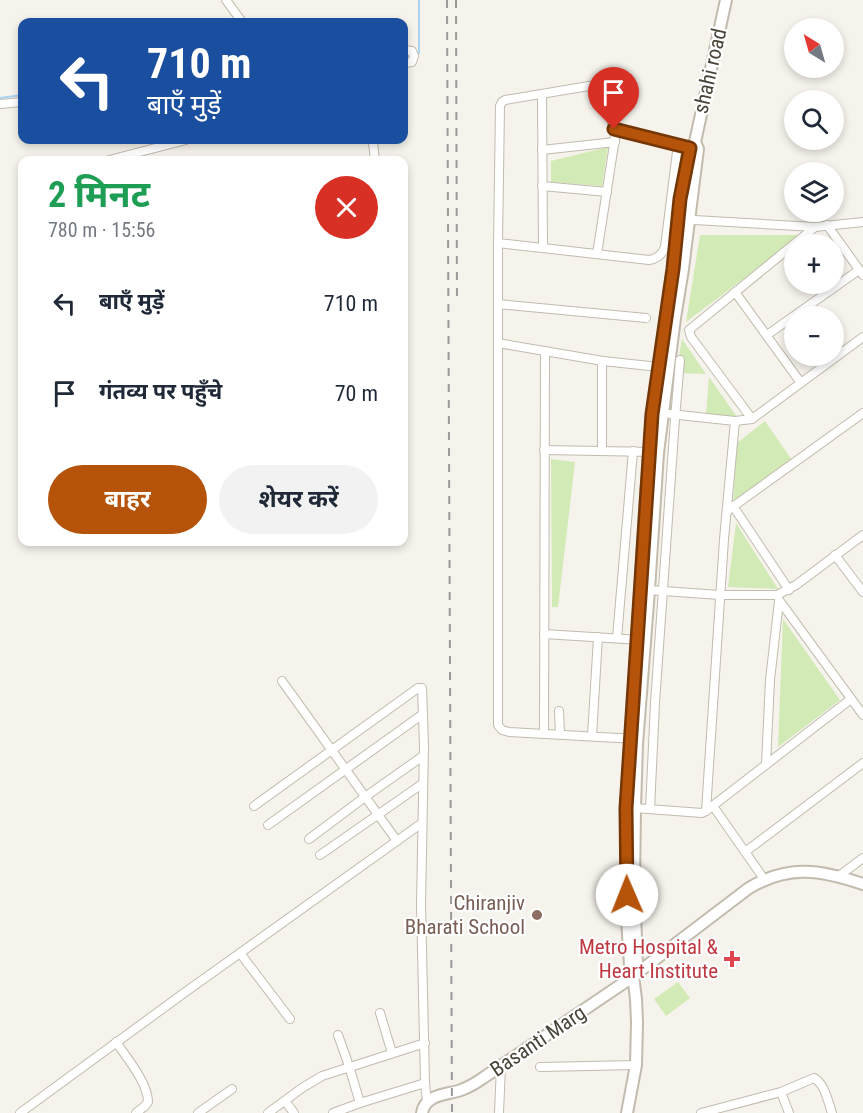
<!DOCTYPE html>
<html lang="hi">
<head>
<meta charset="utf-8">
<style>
  :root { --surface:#fff; --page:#f2f2f3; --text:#1f2937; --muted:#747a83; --accent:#b45309 }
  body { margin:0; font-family:"Roboto Condensed","Noto Sans Devanagari",sans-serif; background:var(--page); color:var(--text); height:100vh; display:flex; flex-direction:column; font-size:22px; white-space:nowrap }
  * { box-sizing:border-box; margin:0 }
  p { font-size:20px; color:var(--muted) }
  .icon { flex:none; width:33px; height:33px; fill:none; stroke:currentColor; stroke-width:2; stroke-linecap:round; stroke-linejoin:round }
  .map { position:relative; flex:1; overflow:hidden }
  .sheet { position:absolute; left:18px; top:156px; width:390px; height:390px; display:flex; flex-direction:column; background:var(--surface); border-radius:12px; box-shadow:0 3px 9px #0003 }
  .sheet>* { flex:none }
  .top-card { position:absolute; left:18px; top:18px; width:390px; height:126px; border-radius:12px; box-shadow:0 3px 9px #0003; background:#1a4fa0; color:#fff; overflow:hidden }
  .needle { width:39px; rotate:323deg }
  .tools { position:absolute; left:784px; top:18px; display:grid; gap:12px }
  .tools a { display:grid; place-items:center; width:60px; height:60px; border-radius:50%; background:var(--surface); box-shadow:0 3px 9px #0003; font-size:30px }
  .pin { position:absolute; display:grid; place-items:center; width:51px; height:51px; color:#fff; margin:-62px -26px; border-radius:50% 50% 50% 0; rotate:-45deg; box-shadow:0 0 6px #0007 }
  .pin .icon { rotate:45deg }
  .me { position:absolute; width:66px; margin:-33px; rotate:359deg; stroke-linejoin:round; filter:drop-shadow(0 0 4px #0008) }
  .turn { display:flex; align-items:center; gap:21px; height:126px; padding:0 30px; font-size:27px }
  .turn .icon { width:78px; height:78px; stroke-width:2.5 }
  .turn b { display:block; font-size:42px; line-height:51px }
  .round { display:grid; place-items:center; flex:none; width:63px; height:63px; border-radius:32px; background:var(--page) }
  .overview { display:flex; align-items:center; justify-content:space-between; height:102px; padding:0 30px }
  h1 { font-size:36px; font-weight:700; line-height:45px; color:#1e9e55 }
  .cta { display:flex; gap:12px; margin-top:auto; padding:12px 30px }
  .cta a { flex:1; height:69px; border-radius:36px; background:var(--accent); color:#fff; font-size:24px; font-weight:700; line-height:69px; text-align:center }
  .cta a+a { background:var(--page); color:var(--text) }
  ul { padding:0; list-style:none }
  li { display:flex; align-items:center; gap:18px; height:90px; padding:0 30px }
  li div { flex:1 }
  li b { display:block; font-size:22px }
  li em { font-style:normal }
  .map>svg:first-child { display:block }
  .green { fill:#d2eab5 }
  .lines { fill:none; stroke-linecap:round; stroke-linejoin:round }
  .stream { stroke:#a9d4f2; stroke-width:2 }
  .minor-casing { stroke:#c2bbae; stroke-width:10 }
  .tertiary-casing { stroke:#c2bbae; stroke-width:14 }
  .minor { stroke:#fff; stroke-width:8 }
  .tertiary { stroke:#fff; stroke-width:10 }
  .rail { stroke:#9a9a9a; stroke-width:2; stroke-dasharray:8 8; stroke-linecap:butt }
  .route-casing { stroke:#753606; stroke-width:15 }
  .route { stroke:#b45309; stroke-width:10 }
  .education-dot { fill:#8d6e63; stroke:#fff; stroke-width:2 }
  .health-dot { fill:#e0444e; stroke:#fff; stroke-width:2 }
  .labels { text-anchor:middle; stroke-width:4.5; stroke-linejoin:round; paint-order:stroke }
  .street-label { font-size:21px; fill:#4b4439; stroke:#fff }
  .education-label { font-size:21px; fill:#785e54; stroke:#fff; text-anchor:end }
  .health-label { font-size:21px; fill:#be3a42; stroke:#fff; text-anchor:end }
</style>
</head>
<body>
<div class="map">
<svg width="863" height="1113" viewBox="0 0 863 1113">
  <rect width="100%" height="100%" fill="#f6f3ec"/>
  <g class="green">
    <polygon points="608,147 602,186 551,182 551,161"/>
    <polygon points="700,235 802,235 686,322"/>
    <polygon points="682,339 706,374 676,373"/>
    <polygon points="709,377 737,417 706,415"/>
    <polygon points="765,421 792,460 733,502 737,443"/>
    <polygon points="551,459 575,462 558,607 552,607"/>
    <polygon points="736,523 778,589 728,587"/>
    <polygon points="783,619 840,700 778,747"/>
    <polygon points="678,982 690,998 666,1016 654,999"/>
  </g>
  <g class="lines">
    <g class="stream">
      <polyline points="404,58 419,53 419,0"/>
      <polyline points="0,98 22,95"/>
    </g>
    <g class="minor-casing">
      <g id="minor">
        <polyline points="226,0 242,22"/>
        <polyline points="404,50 412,51 414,56 412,62 404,63"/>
        <polyline points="542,95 543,247"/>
        <polyline points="0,104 22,102"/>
        <polyline points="614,129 694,148"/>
        <polyline points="371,140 373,143 375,160"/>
        <polyline points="542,150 615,142"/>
        <polyline points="109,160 186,140"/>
        <polyline points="542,186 607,192"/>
        <polyline points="677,219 815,227 863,222"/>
        <polyline points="827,225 863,275"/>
        <path d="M498,243L649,260C657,259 662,255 665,247L678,144"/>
        <polyline points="597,254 615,138 605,87 601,84 505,100 502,102 500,106 498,243 498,725 502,730 509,732 636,739"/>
        <polyline points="735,292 801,383"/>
        <polyline points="498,304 646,318"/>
        <polyline points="767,335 859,270"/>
        <polyline points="498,343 603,361 659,367"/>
        <polyline points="602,361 602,451"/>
        <polyline points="670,414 735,421 752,419 863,337"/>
        <polyline points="752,419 691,337 689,330 815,227"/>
        <polyline points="544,450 654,452"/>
        <polyline points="733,506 789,590"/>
        <polyline points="727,511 863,413"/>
        <polyline points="835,555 863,592"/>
        <polyline points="649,590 720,595 777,595 796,585 863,535"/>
        <polyline points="779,600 863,715"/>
        <polyline points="544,634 641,640"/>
        <polyline points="617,638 633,451"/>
        <polyline points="282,681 397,841"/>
        <polyline points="559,711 560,734"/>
        <polyline points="544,733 545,351"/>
        <polyline points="592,736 598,637"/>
        <polyline points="766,764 770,680 779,601"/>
        <polyline points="254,806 418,688 422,688 424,746 421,904 425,1083 427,1102"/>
        <polyline points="713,806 764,879"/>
        <polyline points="635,808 702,813 706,811 851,699"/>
        <polyline points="650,809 655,703 675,419 680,360"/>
        <polyline points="706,811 724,539 735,421"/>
        <polyline points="268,825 423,714"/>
        <polyline points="309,839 365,797 423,756"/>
        <polyline points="745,852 863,763"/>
        <polyline points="320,855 422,784"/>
        <polyline points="839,876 863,858"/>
        <polyline points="240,953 290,1019"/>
        <polyline points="380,1013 392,1053"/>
        <polyline points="338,1035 349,1066 360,1103"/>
        <path d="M116,1042C127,1058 148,1083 148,1102L145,1106L136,1113"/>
        <polyline points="540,1067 636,1065"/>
        <polyline points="781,1092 789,1113"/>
        <polyline points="285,1101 294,1113"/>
        <polyline points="20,1113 184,993 422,823"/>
        <polyline points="198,1113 232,1089"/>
        <polyline points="268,1113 302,1088 322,1076 425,1043"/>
        <polyline points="333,1113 360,1103 425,1083"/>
        <polyline points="499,1113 501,1066"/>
        <path d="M701,1113L781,1092L814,1078C825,1084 828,1102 832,1113"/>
      </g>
    </g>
    <g class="tertiary-casing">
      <g id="tertiary">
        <polyline points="635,969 637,965 634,886 635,808 637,744 649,590 658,453 675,318 683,269 698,149 695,142"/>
        <path d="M422,1113C425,1094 447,1095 461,1090C469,1087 476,1083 483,1078L628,980L749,888C789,864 821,870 863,884"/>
        <polyline points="627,1113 636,1065 637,1022 636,999 633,975 630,965 627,919 626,808 636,661 645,512 652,414 673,269 680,199 690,148 695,142 726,0"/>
      </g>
    </g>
    <use href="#minor" class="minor"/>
    <use href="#tertiary" class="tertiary"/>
    <g class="rail">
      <polyline points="447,0 452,1113"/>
      <polyline points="456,0 457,303"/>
    </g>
  </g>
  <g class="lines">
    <g class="route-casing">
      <polyline id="route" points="614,129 690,148 680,199 673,269 652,414 626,808 627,895"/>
    </g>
    <use href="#route" class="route"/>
  </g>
  <circle class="education-dot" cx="537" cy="915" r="6"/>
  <path class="health-dot" d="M729 950h6v6h6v6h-6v6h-6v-6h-6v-6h6z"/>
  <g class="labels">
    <g class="street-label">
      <text transform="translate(710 71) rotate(-77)" y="7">shahi road</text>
      <text transform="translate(538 1041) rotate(-34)" y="7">Basanti Marg</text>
    </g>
    <g class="education-label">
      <text x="525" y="910">Chiranjiv<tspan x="525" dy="24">Bharati School</tspan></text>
    </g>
    <g class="health-label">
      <text x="718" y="954">Metro Hospital &amp;<tspan x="718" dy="24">Heart Institute</tspan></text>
    </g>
  </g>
</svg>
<div class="tools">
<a><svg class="needle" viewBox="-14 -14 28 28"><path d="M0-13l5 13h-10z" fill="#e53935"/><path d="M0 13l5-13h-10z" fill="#747a83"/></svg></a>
<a><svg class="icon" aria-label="search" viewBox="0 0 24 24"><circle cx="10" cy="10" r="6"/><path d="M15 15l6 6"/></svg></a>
<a><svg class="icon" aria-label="layers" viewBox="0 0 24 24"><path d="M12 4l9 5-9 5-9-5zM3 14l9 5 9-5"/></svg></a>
<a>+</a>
<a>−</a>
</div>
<div class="pin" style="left:614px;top:129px;background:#d93025"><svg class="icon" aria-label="arrive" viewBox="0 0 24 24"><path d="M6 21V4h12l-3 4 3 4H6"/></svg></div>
<svg class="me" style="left:627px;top:895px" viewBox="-20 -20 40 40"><circle r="19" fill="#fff"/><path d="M0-13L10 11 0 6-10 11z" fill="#b45309"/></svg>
<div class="top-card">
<div class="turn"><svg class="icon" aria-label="left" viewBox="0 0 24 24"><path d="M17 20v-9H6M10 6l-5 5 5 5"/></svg><div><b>710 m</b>बाएँ मुड़ें</div></div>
</div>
<section class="sheet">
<div class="overview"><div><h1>2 मिनट</h1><p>780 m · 15:56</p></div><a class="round" style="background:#d93025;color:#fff"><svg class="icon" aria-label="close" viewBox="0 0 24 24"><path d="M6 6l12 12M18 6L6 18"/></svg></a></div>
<ul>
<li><svg class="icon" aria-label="left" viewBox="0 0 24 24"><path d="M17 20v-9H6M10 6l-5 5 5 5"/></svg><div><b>बाएँ मुड़ें</b></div><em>710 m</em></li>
<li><svg class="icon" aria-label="arrive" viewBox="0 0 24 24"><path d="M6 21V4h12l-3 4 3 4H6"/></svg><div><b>गंतव्य पर पहुँचे</b></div><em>70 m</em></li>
</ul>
<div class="cta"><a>बाहर</a><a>शेयर करें</a></div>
</section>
</div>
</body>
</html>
